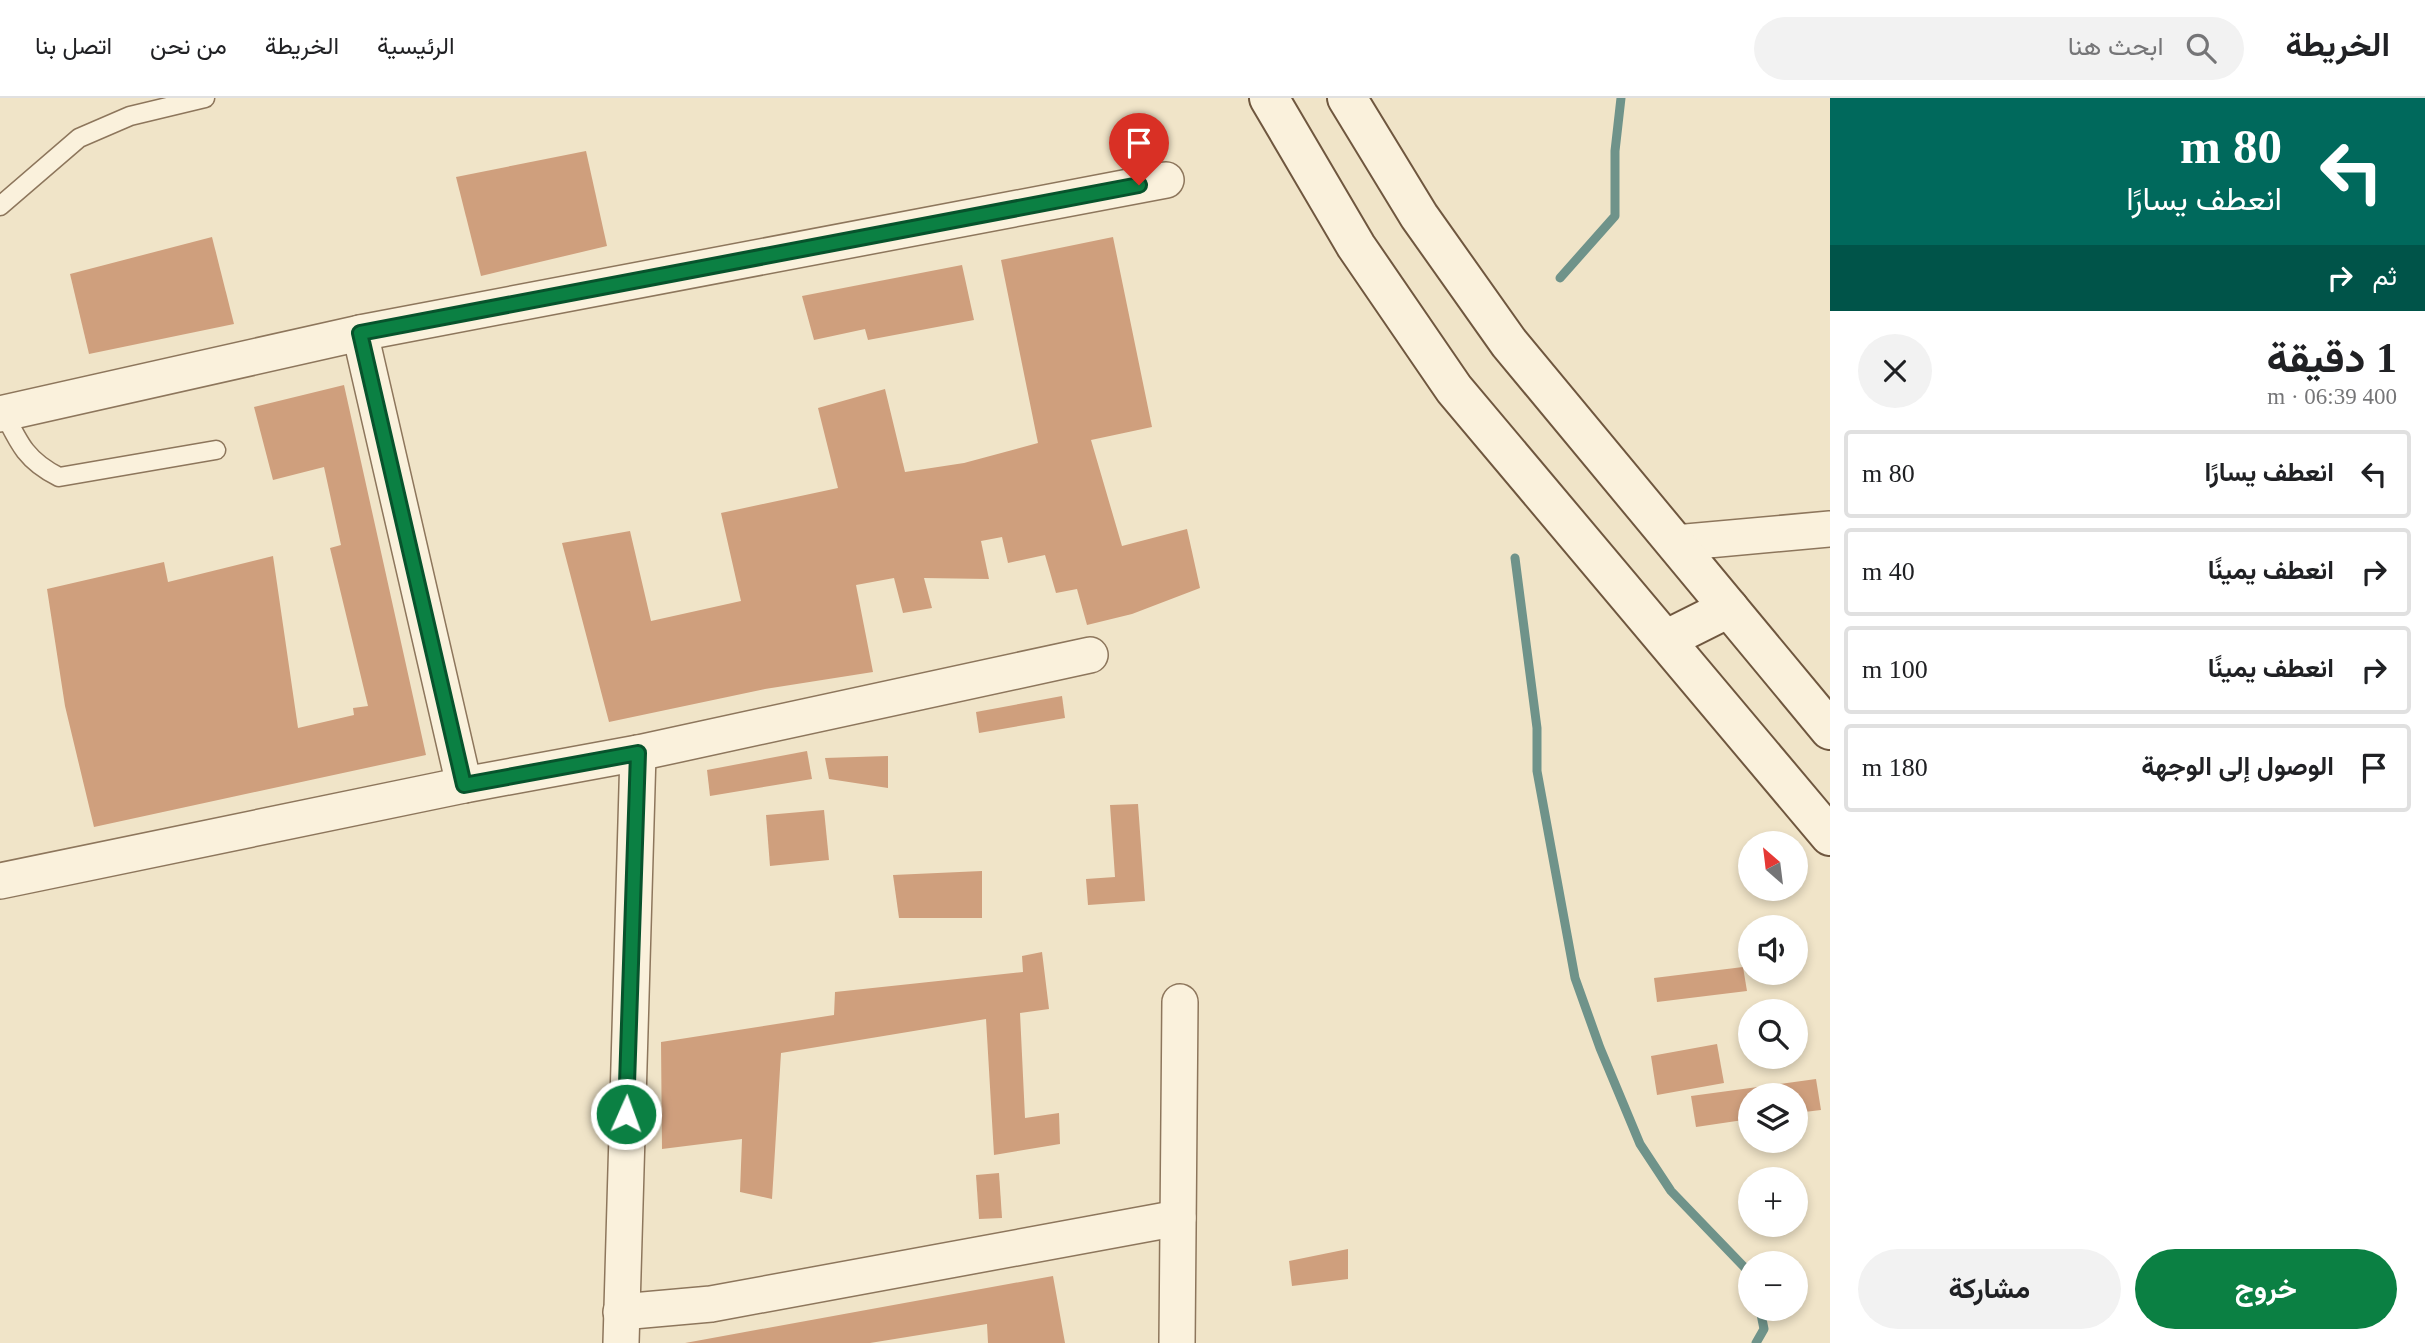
<!DOCTYPE html>
<html lang="ar">
<head>
<meta charset="utf-8">
<style>
  :root { --surface:#fff; --page:#f2f2f2; --text:#202124; --muted:#757577; --line:#e0e0e0; --accent:#0b8043 }
  body { margin:0; font-family:"Times New Roman",Vazirmatn,serif; background:var(--page); color:var(--text); direction:rtl; height:100vh; display:flex; flex-direction:column; font-size:26px; white-space:nowrap }
  * { box-sizing:border-box; margin:0 }
  p { font-size:23px; color:var(--muted) }
  .icon { flex:none; width:38px; height:38px; fill:none; stroke:currentColor; stroke-width:2; stroke-linecap:round; stroke-linejoin:round }
  .map { position:relative; flex:1; overflow:hidden; direction:ltr }
  .side { display:flex; flex-direction:column; background:var(--surface); width:595px }
  .side>* { flex:none }
  .top-card { background:#00695c; color:#fff; overflow:hidden }
  .needle { width:46px; rotate:332deg }
  .tools { position:absolute; left:1738px; top:733px; display:grid; gap:14px }
  .tools a { display:grid; place-items:center; width:70px; height:70px; border-radius:50%; background:var(--surface); box-shadow:0 4px 10px #0003; font-size:35px }
  .pin { position:absolute; display:grid; place-items:center; width:60px; height:60px; color:#fff; margin:-72px -30px; border-radius:50% 50% 50% 0; rotate:-45deg; box-shadow:0 0 7px #0007 }
  .pin .icon { rotate:45deg }
  .me { position:absolute; width:77px; margin:-38px; rotate:2deg; stroke-linejoin:round; filter:drop-shadow(0 0 5px #0008) }
  .turn { display:flex; align-items:center; gap:24px; height:147px; padding:0 28px; font-size:32px }
  .turn .icon { width:91px; height:91px; stroke-width:2.5 }
  .turn b { display:block; font-size:49px; line-height:60px }
  .then { display:flex; align-items:center; height:66px; padding:0 28px; background:#0003; gap:14px; font-size:26px }
  .round { display:grid; place-items:center; flex:none; width:74px; height:74px; border-radius:37px; background:var(--page) }
  .summary { display:flex; align-items:center; justify-content:space-between; height:119px; padding:0 28px }
  h1 { font-size:42px; font-weight:700; line-height:52px }
  .cta { display:flex; gap:14px; margin-top:auto; padding:14px 28px }
  .cta a { flex:1; height:80px; border-radius:42px; background:var(--accent); color:#fff; font-size:28px; font-weight:700; line-height:80px; text-align:center }
  .cta a+a { background:var(--page); color:var(--text) }
  ul { padding:0; list-style:none }
  li { display:flex; align-items:center; gap:21px; height:88px; margin:0 14px 10px; padding:0 14px; border:4px solid var(--line); border-radius:7px }
  li div { flex:1 }
  li b { display:block; font-size:26px }
  li em { font-style:normal }
  header { display:flex; align-items:center; gap:42px; box-sizing:border-box; height:98px; padding:0 35px; background:var(--surface); border-bottom:2px solid var(--line) }
  header strong { font-size:33px }
  nav { display:flex; gap:38px; margin-inline-start:auto; font-size:24px }
  .search { width:490px; height:63px; background:var(--page); display:flex; align-items:center; gap:18px; box-sizing:border-box; padding:0 24px; border-radius:38px; color:var(--muted); font-size:26px }
  main { display:flex; flex:1; min-height:0 }
  .map>svg:first-child { display:block }
  .lines { fill:none; stroke-linecap:round; stroke-linejoin:round }
  .stream { stroke:#6f938a; stroke-width:9 }
  .building { fill:#cf9f7d }
  .lane-casing { stroke:#8d765c; stroke-width:21 }
  .street-casing { stroke:#8d765c; stroke-width:38 }
  .secondary-casing { stroke:#6f573f; stroke-width:42 }
  .lane { stroke:#faf1dc; stroke-width:18 }
  .street { stroke:#faf1dc; stroke-width:35 }
  .secondary { stroke:#faf1dc; stroke-width:38 }
  .route-casing { stroke:#07532c; stroke-width:18 }
  .route { stroke:#0b8043; stroke-width:12 }
</style>
</head>
<body>
<header>
<strong>الخريطة</strong>
<div class="search"><svg class="icon" aria-label="search" viewBox="0 0 24 24"><circle cx="10" cy="10" r="6"/><path d="M15 15l6 6"/></svg>ابحث هنا</div>
<nav><a>الرئيسية</a><a>الخريطة</a><a>من نحن</a><a>اتصل بنا</a></nav>
</header>
<main>
<section class="side">
<div class="top-card">
<div class="turn"><svg class="icon" aria-label="left" viewBox="0 0 24 24"><path d="M17 20v-9H6M10 6l-5 5 5 5"/></svg><div><b>80 m</b>انعطف يسارًا</div></div>
<div class="then">ثم<svg class="icon" aria-label="right" viewBox="0 0 24 24"><path d="M7 20v-9h11M14 6l5 5-5 5"/></svg></div>
</div>
<div class="summary"><div><h1>1 دقيقة</h1><p>400 m · 06:39</p></div><a class="round"><svg class="icon" aria-label="close" viewBox="0 0 24 24"><path d="M6 6l12 12M18 6L6 18"/></svg></a></div>
<ul>
<li><svg class="icon" aria-label="left" viewBox="0 0 24 24"><path d="M17 20v-9H6M10 6l-5 5 5 5"/></svg><div><b>انعطف يسارًا</b></div><em>80 m</em></li>
<li><svg class="icon" aria-label="right" viewBox="0 0 24 24"><path d="M7 20v-9h11M14 6l5 5-5 5"/></svg><div><b>انعطف يمينًا</b></div><em>40 m</em></li>
<li><svg class="icon" aria-label="right" viewBox="0 0 24 24"><path d="M7 20v-9h11M14 6l5 5-5 5"/></svg><div><b>انعطف يمينًا</b></div><em>100 m</em></li>
<li><svg class="icon" aria-label="arrive" viewBox="0 0 24 24"><path d="M6 21V4h12l-3 4 3 4H6"/></svg><div><b>الوصول إلى الوجهة</b></div><em>180 m</em></li>
</ul>
<div class="cta"><a>خروج</a><a>مشاركة</a></div>
</section>
<div class="map">
<svg width="1830" height="1245" viewBox="0 0 1830 1245">
  <rect width="100%" height="100%" fill="#f0e4c8"/>
  <g class="lines">
    <g class="stream">
      <polyline points="1560,180 1615,118 1615,53 1621,0"/>
      <polyline points="1515,460 1537,630 1537,673 1575,880 1600,950 1640,1046 1671,1093 1750,1175"/>
      <polyline points="1756,1245 1764,1231 1760,1211"/>
    </g>
  </g>
  <g class="building">
    <polygon points="586,53 607,148 481,178 456,79"/>
    <polygon points="212,139 234,226 89,256 70,176"/>
    <polygon points="1113,139 1152,329 1091,342 1122,448 1187,431 1200,490 1132,516 1087,527 1077,491 1056,495 1045,457 1008,465 1002,439 981,443 989,481 924,480 932,510 903,515 894,480 856,487 873,574 765,591 609,624 562,445 630,433 651,523 741,503 721,415 838,390 818,310 885,291 905,374 964,365 1038,345 1001,162"/>
    <polygon points="962,167 974,222 868,242 865,231 814,242 802,198"/>
    <polygon points="344,287 426,657 94,729 65,608 47,491 164,464 168,484 273,458 298,630 354,617 353,610 368,608 330,450 341,447 324,369 273,382 254,309"/>
    <polygon points="1062,598 1065,620 979,635 976,614"/>
    <polygon points="807,653 812,681 710,698 707,672"/>
    <polygon points="888,658 888,690 829,681 825,660"/>
    <polygon points="1138,706 1145,803 1088,807 1086,781 1115,779 1110,707"/>
    <polygon points="824,712 829,762 770,768 766,717"/>
    <polygon points="982,773 982,820 899,820 893,777"/>
    <polygon points="1042,854 1049,911 1020,915 1025,1020 1059,1015 1060,1046 994,1057 986,921 781,955 772,1101 740,1094 742,1041 662,1051 661,944 834,917 835,894 1023,874 1022,858"/>
    <polygon points="1743,869 1747,893 1657,904 1654,880"/>
    <polygon points="1717,946 1724,985 1657,997 1651,958"/>
    <polygon points="1816,981 1821,1012 1796,1015 1796,998 1750,998 1750,1021 1696,1029 1691,998"/>
    <polygon points="999,1075 1002,1120 979,1121 976,1077"/>
    <polygon points="1348,1151 1348,1181 1292,1188 1289,1163"/>
    <polygon points="1053,1178 1065,1245 988,1245 987,1226 870,1245 685,1245"/>
  </g>
  <g class="lines">
    <g class="lane-casing">
      <g id="lane">
        <polyline points="0,108 79,40 130,18 205,0"/>
        <path d="M4,315C19,346 27,363 59,379L216,352"/>
      </g>
    </g>
    <g class="street-casing">
      <g id="street">
        <polyline points="360,235 464,687"/>
        <polyline points="0,316 360,235 1166,82"/>
        <polyline points="1675,445 1830,431"/>
        <polyline points="0,783 464,687 638,655 1090,557"/>
        <polyline points="621,1214 711,1206 1178,1120"/>
        <polyline points="621,1245 638,655"/>
        <polyline points="1177,1245 1180,904"/>
      </g>
    </g>
    <g class="secondary-casing">
      <g id="secondary">
        <polyline points="1269,0 1356,148 1454,291 1830,738"/>
        <polyline points="1347,0 1419,118 1509,245 1830,632"/>
        <polyline points="1667,541 1729,510"/>
      </g>
    </g>
    <use href="#lane" class="lane"/>
    <use href="#street" class="street"/>
    <use href="#secondary" class="secondary"/>
  </g>
  <g class="lines">
    <g class="route-casing">
      <polyline id="route" points="626,1016 638,655 464,687 360,235 1139,87"/>
    </g>
    <use href="#route" class="route"/>
  </g>
</svg>
<div class="tools">
<a><svg class="needle" viewBox="-14 -14 28 28"><path d="M0-13l5 13h-10z" fill="#e53935"/><path d="M0 13l5-13h-10z" fill="#757577"/></svg></a>
<a><svg class="icon" aria-label="sound" viewBox="0 0 24 24"><path d="M4 9h4l5-4v14l-5-4H4zM17 9q2 3 0 6"/></svg></a>
<a><svg class="icon" aria-label="search" viewBox="0 0 24 24"><circle cx="10" cy="10" r="6"/><path d="M15 15l6 6"/></svg></a>
<a><svg class="icon" aria-label="layers" viewBox="0 0 24 24"><path d="M12 4l9 5-9 5-9-5zM3 14l9 5 9-5"/></svg></a>
<a>+</a>
<a>−</a>
</div>
<div class="pin" style="left:1139px;top:87px;background:#d93025"><svg class="icon" aria-label="arrive" viewBox="0 0 24 24"><path d="M6 21V4h12l-3 4 3 4H6"/></svg></div>
<svg class="me" style="left:626px;top:1016px" viewBox="-20 -20 40 40"><circle r="17" fill="#0b8043" stroke="#fff" stroke-width="3"/><path d="M0-11L8 9 0 5-8 9z" fill="#fff"/></svg>
</div>
</main>
</body>
</html>
